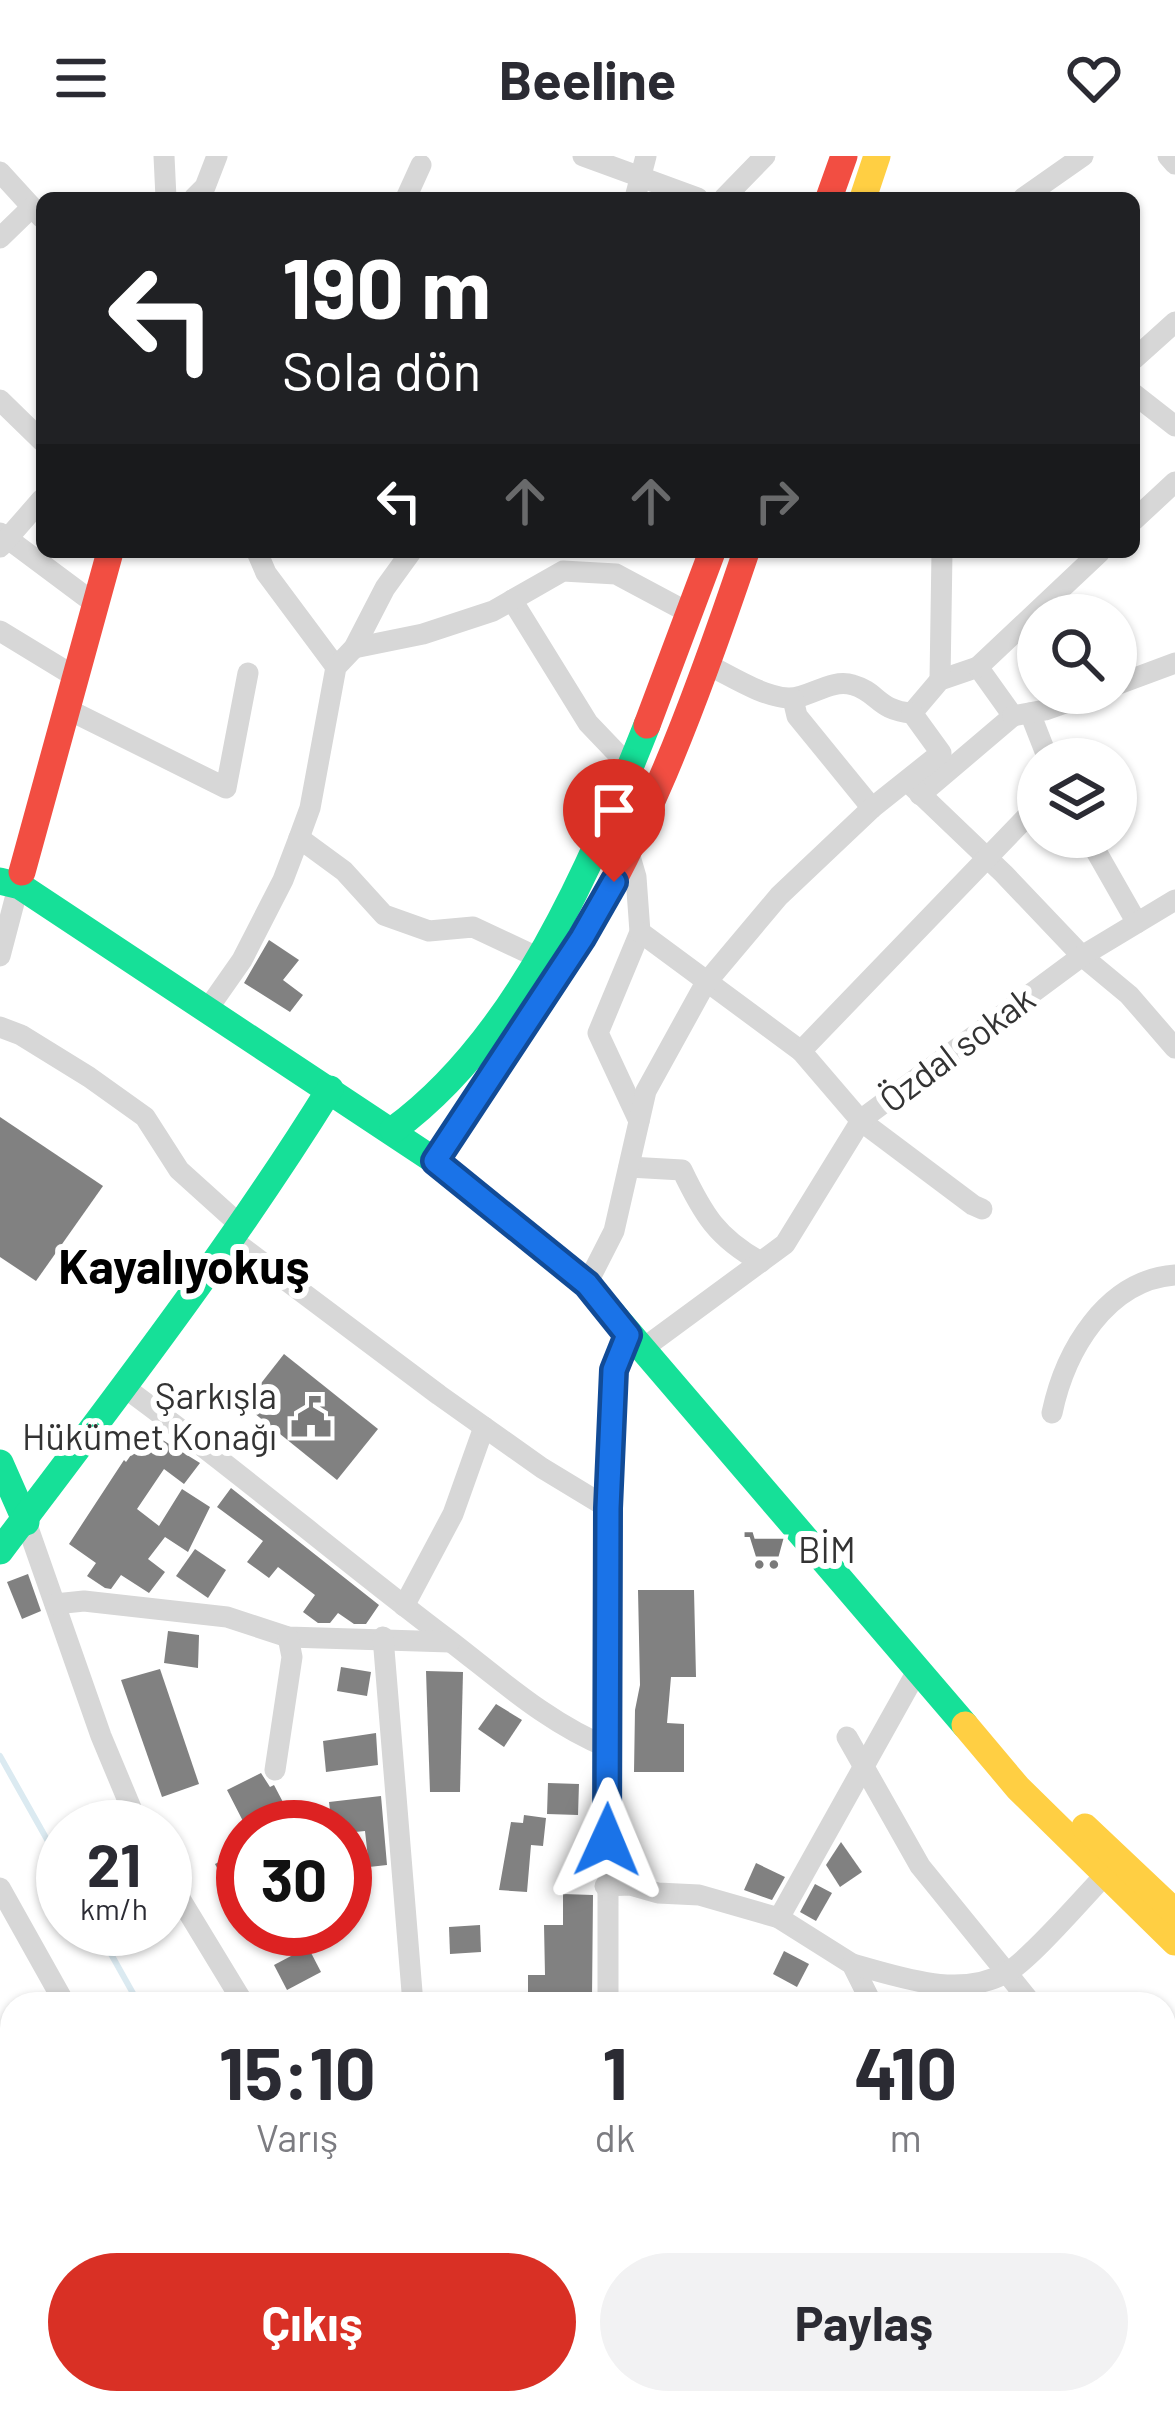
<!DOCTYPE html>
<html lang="tr">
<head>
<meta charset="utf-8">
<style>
  :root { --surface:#fff; --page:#f2f2f3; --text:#2b2b33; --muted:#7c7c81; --accent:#d93025 }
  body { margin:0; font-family:Barlow,sans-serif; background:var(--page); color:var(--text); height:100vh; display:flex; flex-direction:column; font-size:45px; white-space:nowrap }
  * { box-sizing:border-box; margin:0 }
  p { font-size:39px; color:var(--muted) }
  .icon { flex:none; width:66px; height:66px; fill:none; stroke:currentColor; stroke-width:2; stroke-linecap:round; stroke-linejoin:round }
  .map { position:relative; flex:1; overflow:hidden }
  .details { position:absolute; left:0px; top:1836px; width:1176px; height:423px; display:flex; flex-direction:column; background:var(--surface); border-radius:36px 36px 0 0; box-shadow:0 3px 9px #0004 }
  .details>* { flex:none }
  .hud { position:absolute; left:36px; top:36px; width:1104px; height:366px; border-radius:18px; box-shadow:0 3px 9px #0004; background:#202124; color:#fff; overflow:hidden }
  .fabs { position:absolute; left:1017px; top:438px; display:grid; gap:24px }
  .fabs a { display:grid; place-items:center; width:120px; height:120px; border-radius:50%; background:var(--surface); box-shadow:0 3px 9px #0004; font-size:60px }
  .speed { position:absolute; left:36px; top:1644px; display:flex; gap:24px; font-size:60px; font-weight:700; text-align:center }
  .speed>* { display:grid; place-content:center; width:156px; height:156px; border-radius:50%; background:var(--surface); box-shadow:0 3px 9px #0004; line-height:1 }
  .speed small { font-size:30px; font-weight:400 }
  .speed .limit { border:18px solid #d22; background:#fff; color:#111 }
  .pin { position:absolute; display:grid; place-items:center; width:102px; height:102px; color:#fff; margin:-123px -51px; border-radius:50% 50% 50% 0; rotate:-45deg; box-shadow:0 0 12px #0007 }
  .pin .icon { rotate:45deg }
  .me { position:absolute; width:132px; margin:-66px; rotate:1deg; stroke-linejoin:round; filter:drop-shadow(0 0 9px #0008) }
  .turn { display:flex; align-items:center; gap:42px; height:252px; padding:0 48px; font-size:54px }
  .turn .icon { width:156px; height:156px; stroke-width:2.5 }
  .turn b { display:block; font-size:84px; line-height:102px }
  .lanes { display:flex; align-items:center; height:114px; padding:0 48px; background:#0003; justify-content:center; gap:60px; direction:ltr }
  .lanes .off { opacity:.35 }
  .eta { display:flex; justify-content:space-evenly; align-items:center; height:204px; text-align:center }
  .eta b { font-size:72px; font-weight:700; line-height:84px }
  .primary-button { display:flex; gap:24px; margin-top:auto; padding:24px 48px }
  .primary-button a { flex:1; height:138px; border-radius:72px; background:var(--accent); color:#fff; font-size:48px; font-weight:700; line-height:138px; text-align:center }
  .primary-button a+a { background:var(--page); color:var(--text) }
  header { display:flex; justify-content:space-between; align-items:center; height:156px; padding:0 48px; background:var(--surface); font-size:54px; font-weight:700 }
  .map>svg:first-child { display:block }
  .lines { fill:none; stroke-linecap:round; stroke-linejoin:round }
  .stream { stroke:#dbeaf1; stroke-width:6 }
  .building { fill:#818181 }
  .street { stroke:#d7d7d7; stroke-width:21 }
  .fast { stroke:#16e098; stroke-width:27 }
  .slow { stroke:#ffcf43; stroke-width:27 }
  .jam { stroke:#f24e42; stroke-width:27 }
  .route-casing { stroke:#114b97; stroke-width:30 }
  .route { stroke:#1a73e8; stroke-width:21 }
  .labels { text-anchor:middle; stroke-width:12; stroke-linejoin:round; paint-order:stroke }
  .street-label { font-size:36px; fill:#333; stroke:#fff }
  .poi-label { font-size:36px; fill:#333; stroke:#fff; text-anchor:end }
  .district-label { font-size:48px; font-weight:bold; fill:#000; stroke:#fff }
</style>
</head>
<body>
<header><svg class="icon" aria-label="menu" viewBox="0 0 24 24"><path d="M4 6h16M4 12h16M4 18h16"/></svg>Beeline<svg class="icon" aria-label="heart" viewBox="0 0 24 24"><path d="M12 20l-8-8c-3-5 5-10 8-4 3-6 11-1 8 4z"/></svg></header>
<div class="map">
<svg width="1175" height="2257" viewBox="0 0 1175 2257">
  <rect width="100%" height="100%" fill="#fff"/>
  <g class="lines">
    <g class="stream">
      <polyline points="0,1600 63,1712"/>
      <polyline points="97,1773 139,1848"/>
      <polyline points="360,2247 366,2257"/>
    </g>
  </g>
  <g class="building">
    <polygon points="269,784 299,804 283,824 303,839 290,856 244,827"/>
    <polygon points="0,961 103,1030 36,1125 0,1101"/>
    <polygon points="284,1198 378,1273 337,1324 244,1249"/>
    <polygon points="148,1275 200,1307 184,1328 164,1313 137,1353 159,1370 182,1333 210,1351 188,1396 165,1381 148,1403 165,1416 149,1437 121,1419 111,1433 105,1432 87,1420 96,1407 69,1388 124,1304 126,1306"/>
    <polygon points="231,1332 379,1449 366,1468 354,1468 338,1457 330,1467 318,1467 303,1456 315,1439 278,1411 269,1422 247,1406 263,1385 217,1351"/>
    <polygon points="195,1393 226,1414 208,1442 176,1420"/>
    <polygon points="28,1418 41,1455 22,1463 7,1426"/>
    <polygon points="638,1434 694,1434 696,1521 671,1521 667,1567 684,1568 684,1616 634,1616 635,1554 640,1529"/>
    <polygon points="168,1475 199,1479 198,1512 164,1507"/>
    <polygon points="341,1511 371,1516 367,1540 337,1535"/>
    <polygon points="160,1513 199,1628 162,1641 121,1524"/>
    <polygon points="426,1515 463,1516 460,1636 430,1636"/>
    <polygon points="496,1548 522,1564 504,1591 478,1573"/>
    <polygon points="376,1577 378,1609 326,1616 323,1585"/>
    <polygon points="261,1617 270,1631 274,1629 296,1671 246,1671 227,1634"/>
    <polygon points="548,1627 579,1628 578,1659 547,1658"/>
    <polygon points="381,1640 387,1709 369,1711 365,1675 345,1677 345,1671 332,1671 329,1646"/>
    <polygon points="524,1659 546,1662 543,1690 531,1689 527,1736 499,1734 511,1666 523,1667"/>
    <polygon points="841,1686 862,1716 840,1731 826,1709"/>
    <polygon points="243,1694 243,1761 215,1708"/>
    <polygon points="756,1707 785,1721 772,1744 744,1734"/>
    <polygon points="815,1728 832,1737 816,1765 800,1756"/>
    <polygon points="563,1738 593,1739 592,1842 564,1842 564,1848 528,1847 528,1819 545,1819 544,1769 563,1769"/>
    <polygon points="480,1769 481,1796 450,1798 449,1771"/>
    <polygon points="308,1791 321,1816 287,1834 274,1809"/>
    <polygon points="784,1795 809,1808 797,1831 773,1818"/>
  </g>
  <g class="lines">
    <g class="street">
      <polyline points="164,0 166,42"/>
      <polyline points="583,0 698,42"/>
      <polyline points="1168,0 1175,8"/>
      <polyline points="0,16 42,62"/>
      <polyline points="194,42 205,31 217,0"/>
      <polyline points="406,42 421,9"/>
      <polyline points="635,42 646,0"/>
      <polyline points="724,42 765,0"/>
      <polyline points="1023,42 1083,0"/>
      <polyline points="0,82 32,51"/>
      <polyline points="1134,203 1175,166"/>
      <polyline points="1134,238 1175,270"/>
      <polyline points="0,244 42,285"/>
      <polyline points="1134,364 1175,326"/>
      <polyline points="0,377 94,447"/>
      <polyline points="0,391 42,343"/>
      <polyline points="257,396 266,417 336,511"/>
      <polyline points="512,444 588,567 631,612"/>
      <polyline points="0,475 74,520"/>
      <polyline points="354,492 423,478 493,455 563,415 616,418 689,457"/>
      <path d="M708,509C733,521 761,540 788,542C809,543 830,522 853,529C878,536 878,555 912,557L940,524L978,511L1013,560L920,639"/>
      <polyline points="978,511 1100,396"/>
      <polyline points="940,524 942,396"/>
      <polyline points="1116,529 1175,507"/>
      <polyline points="793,543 797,560 872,652"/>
      <polyline points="65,552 226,632 248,517"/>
      <polyline points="1030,557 1048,603"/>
      <polyline points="1013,560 1045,554 1093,537"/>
      <polyline points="912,630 1004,718 1082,800 1129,839 1175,892"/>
      <polyline points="1088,681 1137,767"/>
      <polyline points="299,682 344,715 384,759 429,775 473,771 539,802"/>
      <polyline points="629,697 636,721 640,776 598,877 639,965"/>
      <polyline points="640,776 801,895 1038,649"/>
      <polyline points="0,800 21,720"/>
      <polyline points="207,854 242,804 283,724 299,682 310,652 336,511 354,492 385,432 411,396"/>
      <polyline points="0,871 21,879 89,921 145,961 179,1014 240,1069"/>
      <polyline points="801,895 861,965 973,1049 982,1053"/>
      <path d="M629,1011L682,1014C703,1058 717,1082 761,1106"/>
      <polyline points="231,1083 439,1239 542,1312 608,1352"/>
      <polyline points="587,1128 614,1075 646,935 705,828 779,740 872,652 941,597 912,557"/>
      <polyline points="641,1194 785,1088 862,963 1082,800 1175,744"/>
      <path d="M124,1231C235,1312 340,1402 450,1485C502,1525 548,1567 609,1592"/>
      <path d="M1052,1257C1065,1195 1106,1124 1175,1119"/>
      <polyline points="26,1366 101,1580 139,1671"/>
      <polyline points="55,1448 84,1445 227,1461 288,1481 450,1486"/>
      <polyline points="404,1450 453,1358 484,1271"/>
      <polyline points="383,1481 413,1848"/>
      <polyline points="847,1581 920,1710 1032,1848"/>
      <polyline points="275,1614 292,1501 288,1481"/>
      <polyline points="165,1718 244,1848"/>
      <polyline points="605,1730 630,1729 658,1737 699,1739 779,1762 852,1808 872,1848"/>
      <polyline points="0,1732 65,1848"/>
      <polyline points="779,1762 916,1517"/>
      <path d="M852,1808C901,1821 958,1843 1006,1817C1028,1806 1084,1741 1105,1719"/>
      <polyline points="608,1848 608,1352 614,1214 629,1179"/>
      <polyline points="1164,1948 1175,1930"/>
      <polyline points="1164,1973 1175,1986"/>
      <polyline points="1164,2040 1175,2029"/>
      <polyline points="1164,2159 1175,2152"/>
      <polyline points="289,2247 294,2257"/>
      <polyline points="499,2247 505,2257"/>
      <polyline points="1077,2247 1083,2257"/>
      <polyline points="169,2257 177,2247"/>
      <polyline points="612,2257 612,2247"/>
      <polyline points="962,2257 984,2247"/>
    </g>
    <g class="fast">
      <polyline points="0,725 20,730 435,1005 554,826"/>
      <path d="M393,974C519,882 591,710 647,569"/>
      <polyline points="435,1005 587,1128 965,1569"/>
      <polyline points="0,1307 26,1366"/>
      <path d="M0,1395C114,1244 230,1094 330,933"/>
    </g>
    <g class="slow">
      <polyline points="863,42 877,0"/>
      <polyline points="965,1569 1018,1632 1175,1786"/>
      <polyline points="1085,1671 1175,1756"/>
    </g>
    <g class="jam">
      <polyline points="829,42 844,0"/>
      <polyline points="647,569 712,396"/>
      <polyline points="22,716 110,396"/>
      <path d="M554,826C642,692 695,547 746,396"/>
    </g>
  </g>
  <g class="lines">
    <g class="route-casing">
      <polyline id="route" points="607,1684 608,1352 614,1214 628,1179 587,1128 435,1005 582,782 614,726"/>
    </g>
    <use href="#route" class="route"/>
  </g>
  <defs>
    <g id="civic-bare" transform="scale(3.24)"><path d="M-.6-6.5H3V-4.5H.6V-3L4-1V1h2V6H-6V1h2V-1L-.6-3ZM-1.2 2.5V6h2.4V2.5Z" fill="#7a7a7a" stroke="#fff" stroke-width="2.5" paint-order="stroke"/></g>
    <g id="supermarket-bare" transform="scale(3.24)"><path d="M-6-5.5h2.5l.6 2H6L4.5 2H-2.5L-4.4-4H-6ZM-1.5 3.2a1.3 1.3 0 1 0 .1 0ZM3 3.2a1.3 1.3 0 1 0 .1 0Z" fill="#7a7a7a" stroke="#fff" stroke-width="2.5" paint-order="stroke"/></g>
  </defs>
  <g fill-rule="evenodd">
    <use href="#civic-bare" x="311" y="1261"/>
    <use href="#supermarket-bare" x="764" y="1394"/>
  </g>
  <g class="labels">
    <g class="street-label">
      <text transform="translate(957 893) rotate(-37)" y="13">Özdal sokak</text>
    </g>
    <g class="poi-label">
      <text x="277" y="1253">Şarkışla<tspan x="277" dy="41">Hükümet Konağı</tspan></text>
      <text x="798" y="1407" text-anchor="start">BİM</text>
    </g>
    <g class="district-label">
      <text x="184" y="1128">Kayalıyokuş</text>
    </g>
  </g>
</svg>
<div class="fabs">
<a><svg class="icon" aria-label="search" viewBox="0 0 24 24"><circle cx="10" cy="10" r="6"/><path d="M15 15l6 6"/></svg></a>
<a><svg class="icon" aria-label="layers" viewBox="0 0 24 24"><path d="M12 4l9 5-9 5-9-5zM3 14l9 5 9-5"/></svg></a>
</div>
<div class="speed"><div>21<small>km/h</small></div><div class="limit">30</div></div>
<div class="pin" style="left:614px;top:726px;background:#d93025"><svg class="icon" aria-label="arrive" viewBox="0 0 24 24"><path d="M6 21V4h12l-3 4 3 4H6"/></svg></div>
<svg class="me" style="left:607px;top:1684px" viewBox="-20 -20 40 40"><path d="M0-17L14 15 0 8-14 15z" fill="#1a73e8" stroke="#fff" stroke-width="4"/></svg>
<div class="hud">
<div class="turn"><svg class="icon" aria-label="left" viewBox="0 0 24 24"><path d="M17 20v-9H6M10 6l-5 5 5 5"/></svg><div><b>190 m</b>Sola dön</div></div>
<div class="lanes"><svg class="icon" aria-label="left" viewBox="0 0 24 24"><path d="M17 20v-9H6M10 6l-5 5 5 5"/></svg><svg class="icon off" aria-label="ahead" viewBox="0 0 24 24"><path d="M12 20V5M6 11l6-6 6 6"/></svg><svg class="icon off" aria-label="ahead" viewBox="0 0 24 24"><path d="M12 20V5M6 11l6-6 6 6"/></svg><svg class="icon off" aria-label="right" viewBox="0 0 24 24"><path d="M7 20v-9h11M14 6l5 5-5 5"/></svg></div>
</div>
<section class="details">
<div class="eta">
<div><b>15:10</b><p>Varış</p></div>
<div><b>1</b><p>dk</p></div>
<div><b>410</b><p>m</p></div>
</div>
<div class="primary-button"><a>Çıkış</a><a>Paylaş</a></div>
</section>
</div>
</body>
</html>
